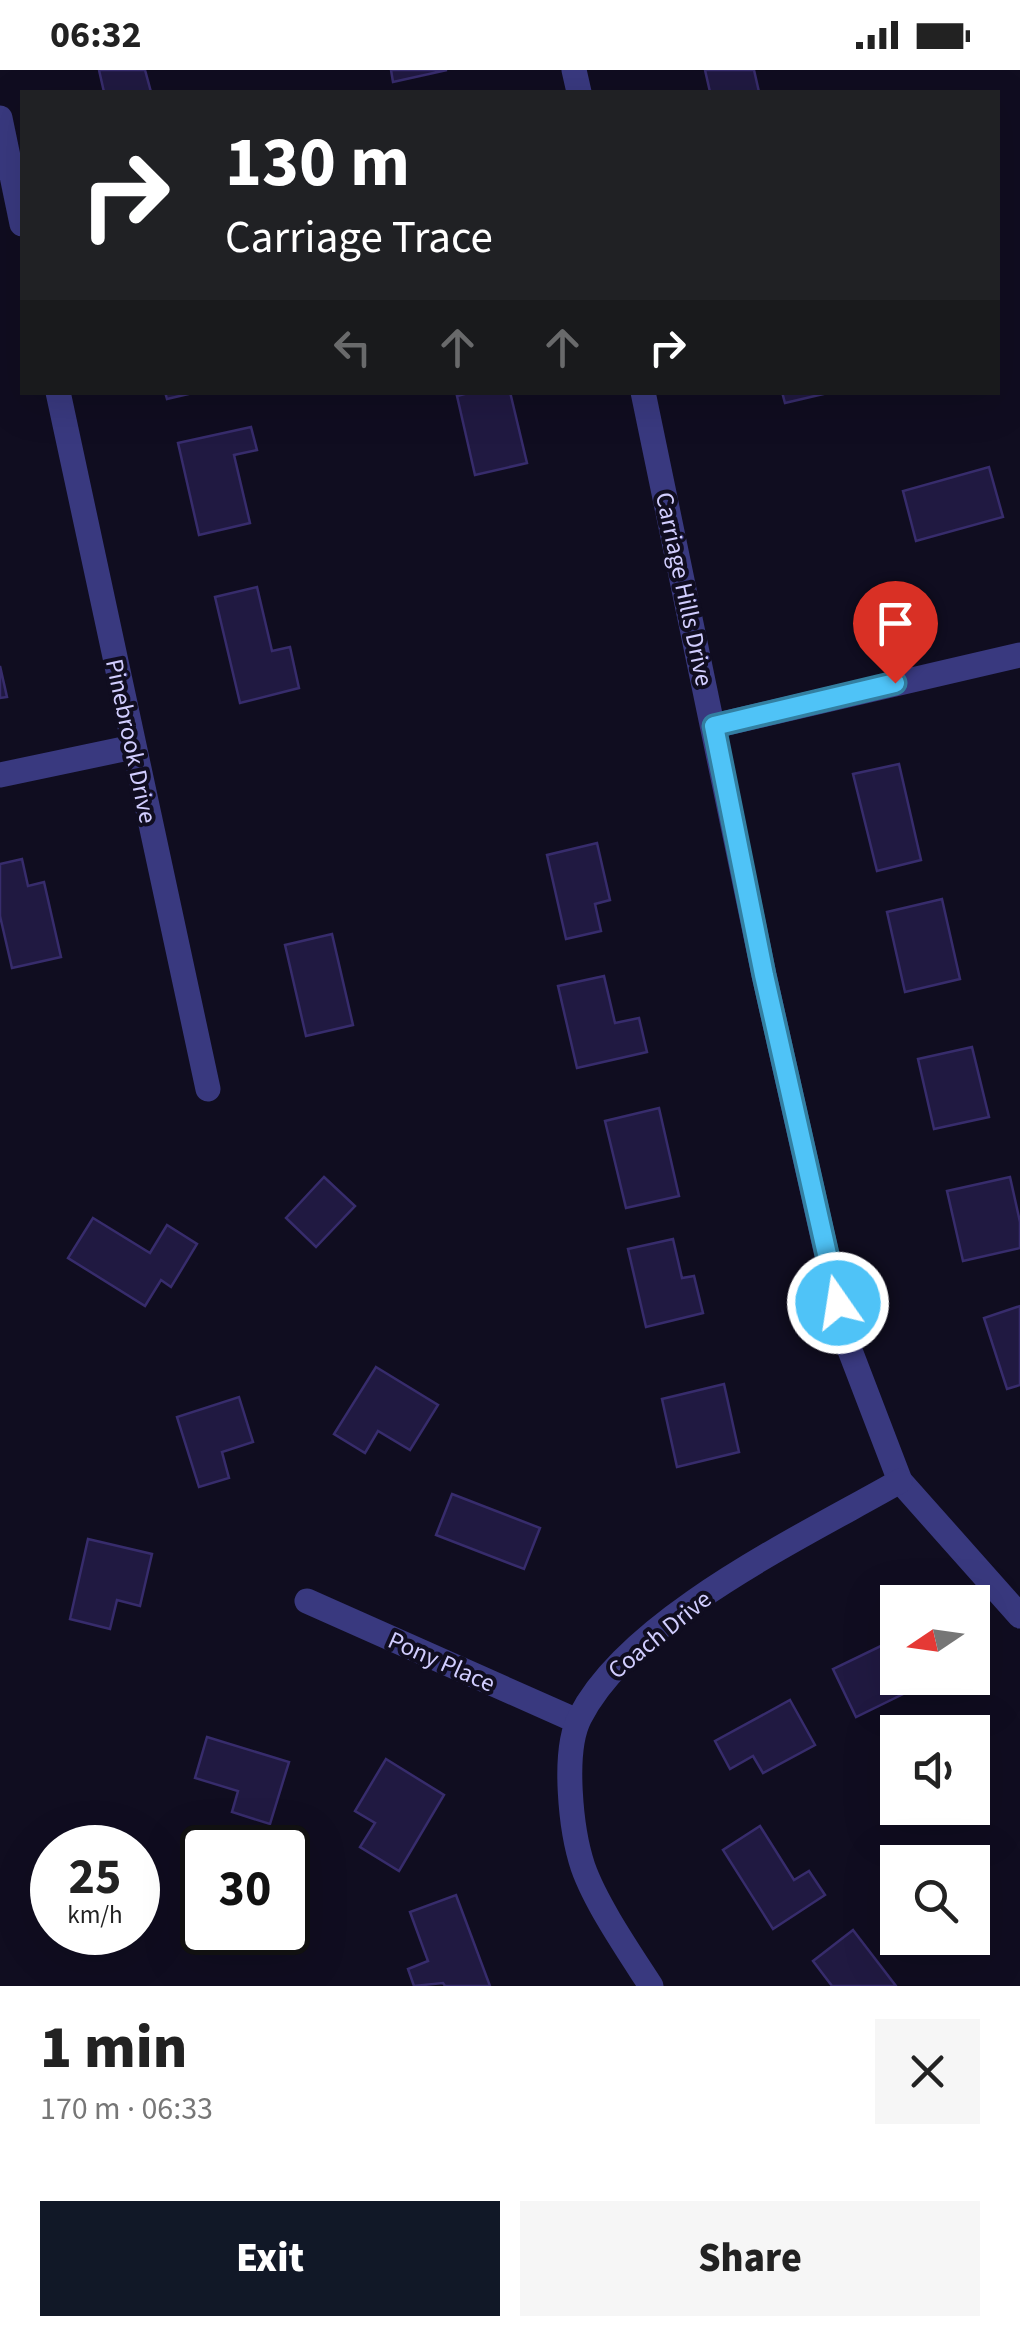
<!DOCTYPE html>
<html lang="en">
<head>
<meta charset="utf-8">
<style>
  :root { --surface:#fff; --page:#f6f6f6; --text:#222; --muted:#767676; --accent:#111827 }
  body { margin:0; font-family:"Source Sans 3",sans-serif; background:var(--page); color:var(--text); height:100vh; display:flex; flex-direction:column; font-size:38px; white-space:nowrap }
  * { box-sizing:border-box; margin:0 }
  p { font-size:32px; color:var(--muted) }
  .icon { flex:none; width:55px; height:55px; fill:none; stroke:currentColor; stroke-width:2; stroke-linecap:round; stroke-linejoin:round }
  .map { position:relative; height:1916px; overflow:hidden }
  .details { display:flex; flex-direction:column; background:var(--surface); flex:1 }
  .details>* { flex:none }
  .banner { position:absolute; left:20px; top:20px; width:980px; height:305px; border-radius:0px; box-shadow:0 10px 40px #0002; background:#202124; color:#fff; overflow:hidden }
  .needle { width:65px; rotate:257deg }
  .fabs { position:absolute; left:880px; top:1515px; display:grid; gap:20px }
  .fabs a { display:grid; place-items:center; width:110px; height:110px; border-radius:0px; background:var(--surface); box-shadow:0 10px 40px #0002; font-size:50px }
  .speed { position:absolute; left:30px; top:1755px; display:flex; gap:20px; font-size:50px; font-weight:700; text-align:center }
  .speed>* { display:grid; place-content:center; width:130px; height:130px; border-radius:50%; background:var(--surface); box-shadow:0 10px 40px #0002; line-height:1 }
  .speed small { font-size:25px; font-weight:400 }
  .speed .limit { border:5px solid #111; border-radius:15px; background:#fff; color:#111 }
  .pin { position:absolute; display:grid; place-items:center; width:85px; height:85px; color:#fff; margin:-102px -42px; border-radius:50% 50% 50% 0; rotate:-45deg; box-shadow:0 0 10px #0007 }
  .pin .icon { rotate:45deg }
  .me { position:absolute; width:110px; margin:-55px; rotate:347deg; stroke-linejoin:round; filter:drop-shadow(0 0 8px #0008) }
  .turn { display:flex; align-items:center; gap:35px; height:210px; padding:0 40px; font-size:45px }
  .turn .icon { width:130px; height:130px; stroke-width:2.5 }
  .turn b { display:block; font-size:70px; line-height:85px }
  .lanes { display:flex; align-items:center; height:95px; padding:0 40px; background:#0003; justify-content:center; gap:50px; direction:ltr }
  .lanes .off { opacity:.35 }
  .round { display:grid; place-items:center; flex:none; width:105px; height:105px; border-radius:0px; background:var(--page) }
  .headline { display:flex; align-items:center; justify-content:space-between; height:170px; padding:0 40px }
  h1 { font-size:60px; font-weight:800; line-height:75px }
  .button { display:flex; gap:20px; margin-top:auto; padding:20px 40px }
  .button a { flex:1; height:115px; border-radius:0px; background:var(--accent); color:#fff; font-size:40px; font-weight:800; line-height:115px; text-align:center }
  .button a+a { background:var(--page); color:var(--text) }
  .status { display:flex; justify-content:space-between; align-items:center; height:70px; padding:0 50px; background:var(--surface); direction:ltr }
  .status svg { height:28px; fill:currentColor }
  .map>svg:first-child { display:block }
  .building { fill:#201941; stroke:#372c6c; stroke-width:2.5 }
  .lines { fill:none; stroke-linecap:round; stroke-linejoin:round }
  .street { stroke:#39397f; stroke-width:25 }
  .route-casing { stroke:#337fa1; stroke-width:25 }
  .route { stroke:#4fc3f7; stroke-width:18 }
  .labels { text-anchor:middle; stroke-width:8; stroke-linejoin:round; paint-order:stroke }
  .street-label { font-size:25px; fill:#d1cdfe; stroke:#100d20 }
</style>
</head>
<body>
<div class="status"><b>06:32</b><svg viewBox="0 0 49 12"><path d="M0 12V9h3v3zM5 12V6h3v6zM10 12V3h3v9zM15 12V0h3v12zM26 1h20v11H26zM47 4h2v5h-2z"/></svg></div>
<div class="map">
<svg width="1020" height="1916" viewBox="0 0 1020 1916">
  <rect width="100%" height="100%" fill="#100d20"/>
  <g class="building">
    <polygon points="99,0 145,0 151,22 104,22"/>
    <polygon points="391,0 447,0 393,12"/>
    <polygon points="705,0 754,0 759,22 710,22"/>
    <polygon points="165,322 197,322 167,329"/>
    <polygon points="472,322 510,322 527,393 475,405 457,326"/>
    <polygon points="782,322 832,322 785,333"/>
    <polygon points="251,357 257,380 234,385 250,453 199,465 178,373"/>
    <polygon points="989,397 1003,447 916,471 903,421"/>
    <polygon points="257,517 272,581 290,577 299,618 240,633 215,527"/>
    <polygon points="0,596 7,627 0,628"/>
    <polygon points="899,694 921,790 877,801 853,704"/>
    <polygon points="597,773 610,830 595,834 601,861 566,869 547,785"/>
    <polygon points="22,789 28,816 44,812 61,887 12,898 0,846 0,794"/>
    <polygon points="942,829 960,909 905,922 887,842"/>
    <polygon points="332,864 353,955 306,966 285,875"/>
    <polygon points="604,906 615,953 639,948 647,982 577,998 558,916"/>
    <polygon points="972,977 989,1047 934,1059 918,989"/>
    <polygon points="659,1038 679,1126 626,1138 605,1051"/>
    <polygon points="324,1107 355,1136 316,1177 286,1148"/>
    <polygon points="1010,1107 1020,1152 1020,1178 963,1191 947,1121"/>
    <polygon points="93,1148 150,1183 167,1155 197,1174 171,1217 161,1210 145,1236 68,1188"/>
    <polygon points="673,1169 682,1208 694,1206 703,1243 646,1257 628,1179"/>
    <polygon points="1020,1236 1020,1315 1007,1319 984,1248"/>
    <polygon points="376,1297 438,1335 410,1380 378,1361 365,1383 334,1364"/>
    <polygon points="724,1314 739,1382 677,1397 662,1329"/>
    <polygon points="239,1327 253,1372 222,1382 229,1408 199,1417 177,1347"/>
    <polygon points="452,1424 540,1458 524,1499 436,1465"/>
    <polygon points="88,1469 152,1484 140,1536 117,1530 110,1559 70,1549"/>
    <polygon points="885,1574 893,1591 898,1589 898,1608 936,1608 856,1647 833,1599"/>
    <polygon points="790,1630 815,1675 763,1703 753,1686 730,1699 715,1671"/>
    <polygon points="207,1667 289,1692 270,1754 232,1742 238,1721 195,1708"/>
    <polygon points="386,1689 444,1725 399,1801 360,1777 375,1753 355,1741"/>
    <polygon points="760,1756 794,1810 809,1801 825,1825 773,1859 723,1780"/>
    <polygon points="456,1825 490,1916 445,1916 443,1913 414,1916 408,1899 428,1891 410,1842"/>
    <polygon points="853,1860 896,1916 832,1916 813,1891"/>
  </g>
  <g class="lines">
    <g class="street">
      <polyline points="574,0 579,22"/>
      <polyline points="0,48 22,154"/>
      <polyline points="58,322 208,1019"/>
      <polyline points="643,322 764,905 846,1270 900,1411 1020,1546"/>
      <polyline points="714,656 1020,585"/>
      <polyline points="0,705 133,677"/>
      <polyline points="307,1531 577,1651"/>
      <path d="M651,1916C629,1882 596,1834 583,1797C571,1761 562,1681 580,1647C630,1548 804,1466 900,1411"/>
    </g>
  </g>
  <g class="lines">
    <g class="route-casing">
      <polyline id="route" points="838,1233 764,905 714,656 895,613"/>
    </g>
    <use href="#route" class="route"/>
  </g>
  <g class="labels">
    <g class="street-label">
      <text transform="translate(685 519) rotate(78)" y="9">Carriage Hills Drive</text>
      <text transform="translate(132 671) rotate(78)" y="9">Pinebrook Drive</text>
      <text transform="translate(659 1564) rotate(-39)" y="9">Coach Drive</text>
      <text transform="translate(442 1591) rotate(24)" y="9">Pony Place</text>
    </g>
  </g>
</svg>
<div class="fabs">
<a><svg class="needle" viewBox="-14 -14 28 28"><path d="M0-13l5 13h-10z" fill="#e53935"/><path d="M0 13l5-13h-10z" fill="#767676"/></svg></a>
<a><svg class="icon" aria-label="sound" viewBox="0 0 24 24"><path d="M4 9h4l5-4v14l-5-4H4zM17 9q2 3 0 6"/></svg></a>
<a><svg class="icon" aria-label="search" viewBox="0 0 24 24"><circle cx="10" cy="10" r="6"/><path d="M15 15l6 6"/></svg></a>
</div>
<div class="speed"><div>25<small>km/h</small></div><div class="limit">30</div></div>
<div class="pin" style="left:895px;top:613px;background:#d93025"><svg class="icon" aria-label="arrive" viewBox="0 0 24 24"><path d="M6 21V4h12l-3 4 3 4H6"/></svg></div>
<svg class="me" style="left:838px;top:1233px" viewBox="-20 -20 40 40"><circle r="17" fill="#4fc3f7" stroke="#fff" stroke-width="3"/><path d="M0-11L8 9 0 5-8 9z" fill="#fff"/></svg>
<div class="banner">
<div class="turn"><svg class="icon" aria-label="right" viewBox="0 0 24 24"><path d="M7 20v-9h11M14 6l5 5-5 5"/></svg><div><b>130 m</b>Carriage Trace</div></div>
<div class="lanes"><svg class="icon off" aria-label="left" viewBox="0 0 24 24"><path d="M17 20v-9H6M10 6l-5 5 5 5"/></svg><svg class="icon off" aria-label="ahead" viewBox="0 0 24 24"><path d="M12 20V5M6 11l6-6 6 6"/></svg><svg class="icon off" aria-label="ahead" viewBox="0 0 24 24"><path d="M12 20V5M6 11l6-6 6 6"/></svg><svg class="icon" aria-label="right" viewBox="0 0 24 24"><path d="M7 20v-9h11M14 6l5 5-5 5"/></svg></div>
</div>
</div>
<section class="details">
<div class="headline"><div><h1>1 min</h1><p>170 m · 06:33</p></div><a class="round"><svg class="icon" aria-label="close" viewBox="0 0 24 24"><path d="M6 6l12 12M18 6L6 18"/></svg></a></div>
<div class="button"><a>Exit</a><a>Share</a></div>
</section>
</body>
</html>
